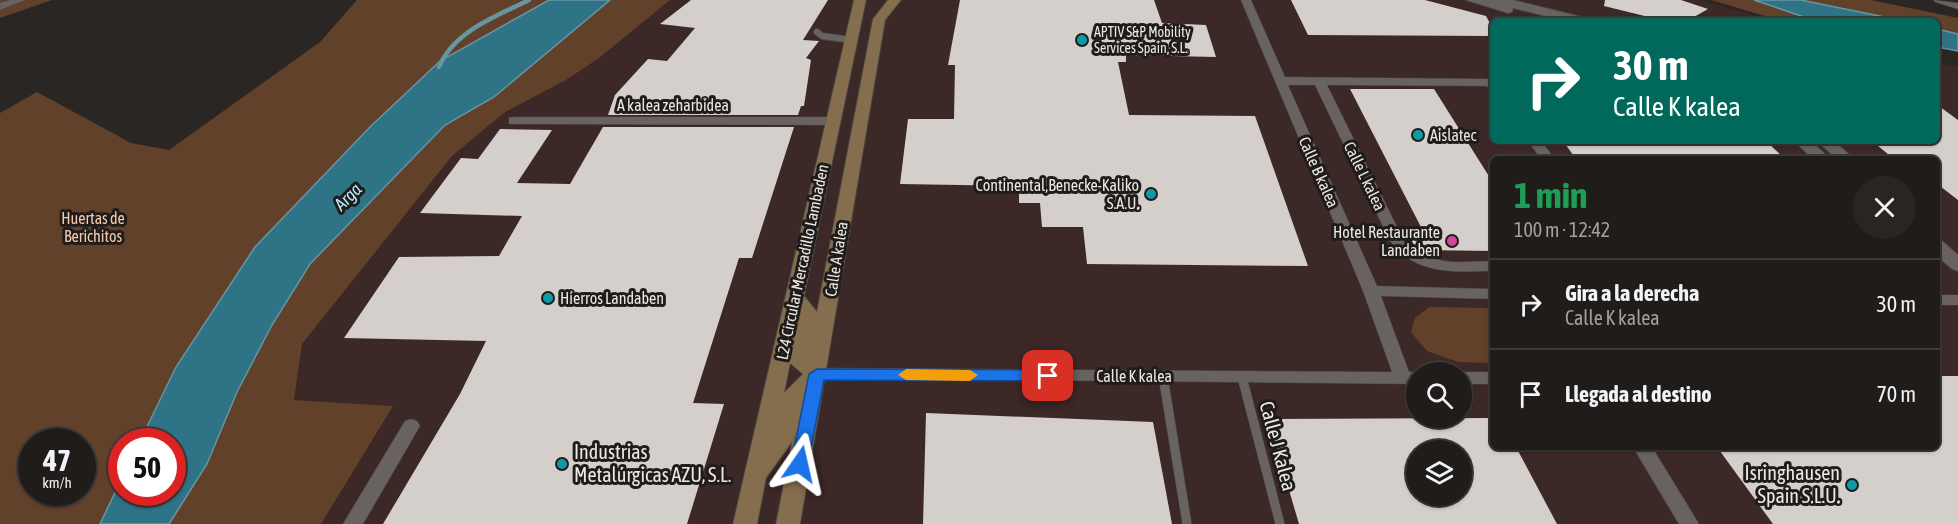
<!DOCTYPE html>
<html lang="es">
<head>
<meta charset="utf-8">
<style>
  :root { --surface:#201c1a; --page:#282523; --text:#f1f3f6; --muted:#a2a1a2; --line:#3d3a39 }
  body { margin:0; font-family:"Asap Condensed",sans-serif; background:var(--page); color:var(--text); height:100vh; display:flex; flex-direction:column; font-size:22px; white-space:nowrap }
  * { box-sizing:border-box; margin:0 }
  p { font-size:20px; color:var(--muted) }
  .icon { flex:none; width:33px; height:33px; fill:none; stroke:currentColor; stroke-width:2; stroke-linecap:round; stroke-linejoin:round }
  .map { position:relative; flex:1; overflow:hidden }
  .panel { position:absolute; left:1490px; top:156px; width:450px; height:294px; display:flex; flex-direction:column; background:var(--surface); border-radius:9px; box-shadow:0 2px 4px #0004,0 0 0 2px var(--line) }
  .panel>* { flex:none }
  .guide { position:absolute; left:1490px; top:18px; width:450px; height:126px; border-radius:9px; box-shadow:0 2px 4px #0004,0 0 0 2px var(--line); background:#00695c; color:#fff; overflow:hidden }
  .buttons { position:absolute; left:1406px; top:362px; display:grid; gap:12px }
  .buttons a { display:grid; place-items:center; width:66px; height:66px; border-radius:50%; background:var(--surface); box-shadow:0 2px 4px #0004,0 0 0 2px var(--line); font-size:30px }
  .speed { position:absolute; left:18px; top:428px; display:flex; gap:12px; font-size:30px; font-weight:700; text-align:center }
  .speed>* { display:grid; place-content:center; width:78px; height:78px; border-radius:50%; background:var(--surface); box-shadow:0 2px 4px #0004,0 0 0 2px var(--line); line-height:1 }
  .speed small { font-size:15px; font-weight:400 }
  .speed .limit { border:9px solid #d22; background:#fff; color:#111 }
  .pin { position:absolute; display:grid; place-items:center; width:51px; height:51px; color:#fff; margin:-26px; border-radius:12px; box-shadow:0 3px 9px #0006 }
  .me { position:absolute; width:66px; margin:-33px; rotate:11deg; stroke-linejoin:round; filter:drop-shadow(0 0 4px #0008) }
  .turn { display:flex; align-items:center; gap:21px; height:126px; padding:0 24px; font-size:27px }
  .turn .icon { width:78px; height:78px; stroke-width:2.5 }
  .turn b { display:block; font-size:42px; line-height:51px }
  .round { display:grid; place-items:center; flex:none; width:63px; height:63px; border-radius:32px; background:var(--page) }
  .summary { display:flex; align-items:center; justify-content:space-between; height:102px; padding:0 24px }
  h1 { font-size:36px; font-weight:700; line-height:45px; color:#1e9e55 }
  ul { padding:0; list-style:none }
  li { display:flex; align-items:center; gap:18px; height:90px; padding:0 24px; border-top:2px solid var(--line) }
  li div { flex:1 }
  li b { display:block; font-size:22px }
  li em { font-style:normal }
  .map>svg:first-child { display:block }
  .industrial { fill:#3c2826; fill-rule:evenodd }
  .green { fill:#62412b; fill-rule:evenodd }
  .water { fill:#2e7386; stroke:#6796a3; stroke-width:1.5 }
  .lines { fill:none; stroke-linecap:round; stroke-linejoin:round }
  .stream { stroke:#6796a3; stroke-width:4.5 }
  .building { fill:#d4cfcb; fill-rule:evenodd }
  .service-far1-casing { stroke:#464340; stroke-width:8 }
  .service-casing { stroke:#464340; stroke-width:10 }
  .minor-casing { stroke:#464340; stroke-width:1 }
  .tertiary-casing { stroke:#464340; stroke-width:2 }
  .secondary-casing { stroke:#464340; stroke-width:2 }
  .service-far1 { stroke:#686360; stroke-width:6 }
  .service { stroke:#686360; stroke-width:9 }
  .minor { fill:#686360; fill-rule:evenodd }
  .tertiary { fill:#686360; fill-rule:evenodd }
  .secondary { fill:#846e4e; fill-rule:evenodd }
  .route { fill:#1a73e8; stroke:#114b97; stroke-width:1.5 }
  .slow { fill:#f59e0b }
  .culture-dot { fill:#0f9aa8; stroke:#201c1a; stroke-width:2 }
  .hotel-dot { fill:#d1479c; stroke:#201c1a; stroke-width:2 }
  .labels { text-anchor:middle; stroke-width:6; stroke-linejoin:round; paint-order:stroke }
  .far-poi-label { font-size:14px; fill:#ebe8e6; stroke:#201c1a; text-anchor:start }
  .street-label { font-size:16px; fill:#ebe8e6; stroke:#201c1a }
  .poi-label { font-size:16px; fill:#ebe8e6; stroke:#201c1a; text-anchor:start }
  .park-label { font-size:16px; fill:#f6caad; stroke:#201c1a }
  .water-label { font-size:18px; font-style:italic; fill:#b0e9fb; stroke:#201c1a }
  .near-street-label { font-size:20px; fill:#ebe8e6; stroke:#201c1a }
  .near-poi-label { font-size:20px; fill:#ebe8e6; stroke:#201c1a; text-anchor:start }
</style>
</head>
<body>
<div class="map">
<svg width="1958" height="524" viewBox="0 0 1958 524">
  <rect width="100%" height="100%" fill="#2a2623"/>
  <path class="industrial" d="M669,0H1701L1773,21H1492V141H1936L1937,63L1958,67V524H321L393,406L294,400L302,344L452,156L505,112L566,80ZM1492,159H1936V447H1492ZM1416,372H1461V417H1416ZM1416,450H1461V495H1416Z"/>
  <g class="green">
    <polygon points="0,0 52,0 0,18"/>
    <path d="M357,0H549L440,61L255,247L176,367L140,441H122L121,480L100,524H0V113L37,92L131,143L169,150L320,42ZM32,441H82V492H32Z"/>
    <polygon points="610,0 670,0 599,58 566,80 505,112 452,156 302,344 294,400 393,406 321,524 169,524 207,464 237,392 272,325 310,264 445,125 494,97"/>
    <polygon points="1711,0 1754,0 1816,21 1782,21"/>
    <polygon points="1801,0 1871,0 1958,18 1958,34 1937,29 1936,21 1904,21"/>
    <polygon points="1429,307 1492,308 1492,363 1458,362 1427,351 1411,332 1415,318"/>
  </g>
  <g class="water">
    <polygon points="549,0 610,0 494,97 445,125 310,264 272,325 237,392 207,464 169,524 100,524 121,480 122,492 172,492 172,441 140,441 176,367 255,247 370,127 440,61"/>
    <polygon points="1754,0 1801,0 1904,21 1816,21"/>
    <polygon points="1937,29 1958,34 1958,51 1937,47"/>
  </g>
  <g class="lines">
    <path class="stream" d="M439,67C454,31 497,16 529,0"/>
  </g>
  <g class="building">
    <polygon points="691,0 828,0 803,40 819,41 806,58 811,60 804,106 801,106 798,115 608,115 615,95 648,59 667,61 695,28 660,24"/>
    <polygon points="960,0 1154,0 1162,23 1206,25 1216,57 1126,55 1126,62 1118,62 1129,115 1255,116 1308,266 1087,264 1083,227 1042,227 1040,203 1019,203 1019,186 900,184 908,119 954,119 955,65 948,65"/>
    <polygon points="1291,0 1425,0 1486,16 1492,27 1492,36 1308,35"/>
    <polygon points="1605,0 1681,0 1708,9 1687,21 1665,21 1604,6"/>
    <polygon points="1350,89 1434,89 1492,181 1492,251 1421,250 1414,245 1407,231 1423,231"/>
    <polygon points="1936,104 1958,120 1958,200 1936,183 1936,159 1894,159 1872,141 1936,141"/>
    <polygon points="603,127 794,127 752,258 739,258 693,403 724,404 687,524 383,524 460,394 486,341 344,338 399,257 499,256 522,216 420,213 461,158 478,159 500,129 552,130 517,183 570,184"/>
    <polygon points="1563,141 1766,141 1785,159 1576,159"/>
    <polygon points="1936,376 1958,376 1958,524 1773,524 1717,447 1936,447"/>
    <polygon points="926,413 1153,422 1172,524 923,524"/>
    <path d="M1492,418V447H1516L1557,524H1299L1268,419ZM1416,450H1461V495H1416Z"/>
  </g>
  <g class="lines">
    <g class="service-far1-casing">
      <polyline id="service-far1" points="817,32 822,36 851,40"/>
    </g>
    <g class="service-casing">
      <g id="service">
        <polyline points="1163,376 1187,524"/>
        <polyline points="1242,377 1280,524"/>
      </g>
    </g>
    <g class="minor-casing">
      <g id="minor">
        <polygon points="10,0 25,0 0,10 0,3"/>
        <path d="M1241,0H1251L1285,77L1492,79V90L1486,86L1327,85L1403,239C1432,267 1455,262 1492,261V271C1454,272 1415,275 1390,241L1315,85H1288L1377,286L1492,289V299L1381,296L1409,372H1416V384L811,378L809,374L811,370L817,368L1392,372L1363,291Z"/>
        <polygon points="1934,0 1958,3 1958,9 1935,2"/>
        <polygon points="513,117 832,117 838,121 832,125 509,124 509,118"/>
        <polygon points="1528,141 1541,141 1555,159 1541,159"/>
        <rect x="1936" y="295" width="22" height="10"/>
        <rect x="1461" y="372" width="31" height="12"/>
        <polygon points="411,419 417,421 420,426 363,524 343,524 405,421"/>
        <polygon points="1633,447 1652,447 1699,524 1679,524"/>
      </g>
    </g>
    <g class="tertiary-casing">
      <g id="tertiary">
        <polygon points="1466,0 1513,0 1586,18 1587,21 1566,21 1513,8 1512,12 1508,13"/>
        <polygon points="1794,141 1811,141 1830,159 1813,159"/>
        <polygon points="1817,141 1834,141 1854,159 1837,159"/>
        <polygon points="1936,240 1942,241 1958,255 1958,271 1952,269 1936,255"/>
      </g>
    </g>
    <g class="secondary-casing">
      <path id="secondary" d="M854,0H866L804,296L817,312L873,19L888,0H901L885,20L800,524H776L792,442L766,478L757,524H733ZM790,363L803,374L784,393Z"/>
    </g>
    <use href="#service-far1" class="service-far1"/>
    <use href="#service" class="service"/>
    <use href="#minor" class="minor"/>
    <use href="#tertiary" class="tertiary"/>
    <use href="#secondary" class="secondary"/>
  </g>
  <polygon class="route" points="817,369 1048,370 1056,376 1048,381 824,380 808,464 806,468 794,468 791,464 809,374"/>
  <polygon class="slow" points="906,369 970,370 978,375 970,381 906,380 898,375"/>
  <g class="culture-dot">
    <circle cx="1082" cy="40" r="6"/>
    <circle cx="1418" cy="135" r="6"/>
    <circle cx="1151" cy="194" r="6"/>
    <circle cx="548" cy="298" r="6"/>
    <circle cx="562" cy="464" r="6"/>
    <circle cx="1852" cy="485" r="6"/>
  </g>
  <circle class="hotel-dot" cx="1452" cy="241" r="6"/>
  <g class="labels">
    <g class="far-poi-label">
      <text x="1094" y="37">APTIV S&amp;P Mobility<tspan x="1094" dy="16">Services Spain, S.L.</tspan></text>
    </g>
    <g class="street-label">
      <text x="673" y="111">A kalea zeharbidea</text>
      <text transform="translate(1319 172) rotate(66)" y="6">Calle B kalea</text>
      <text transform="translate(1365 176) rotate(64)" y="6">Calle L kalea</text>
      <text transform="translate(836 259) rotate(-81)" y="6">Calle A kalea</text>
      <text transform="translate(802 262) rotate(-78)" y="6">L24 Circular Mercadillo Lambaden</text>
      <text x="1134" y="382">Calle K kalea</text>
    </g>
    <g class="poi-label">
      <text x="1430" y="141">Aislatec</text>
      <text x="1139" y="191" text-anchor="end">Continental,Benecke-Kaliko<tspan x="1139" dy="18">S.A.U.</tspan></text>
      <text x="1440" y="238" text-anchor="end">Hotel Restaurante<tspan x="1440" dy="18">Landaben</tspan></text>
      <text x="560" y="304">Hierros Landaben</text>
    </g>
    <g class="park-label">
      <text x="93" y="224">Huertas de<tspan x="93" dy="18">Berichitos</tspan></text>
    </g>
    <g class="water-label">
      <text transform="translate(348 197) rotate(-45)" y="6">Arga</text>
    </g>
    <g class="near-street-label">
      <text transform="translate(1278 446) rotate(75)" y="7">Calle J Kalea</text>
    </g>
    <g class="near-poi-label">
      <text x="574" y="459">Industrias<tspan x="574" dy="23">Metalúrgicas AZU, S.L.</tspan></text>
      <text x="1840" y="480" text-anchor="end">Isringhausen<tspan x="1840" dy="23">Spain S.L.U.</tspan></text>
    </g>
  </g>
</svg>
<div class="buttons">
<a><svg class="icon" aria-label="search" viewBox="0 0 24 24"><circle cx="10" cy="10" r="6"/><path d="M15 15l6 6"/></svg></a>
<a><svg class="icon" aria-label="layers" viewBox="0 0 24 24"><path d="M12 4l9 5-9 5-9-5zM3 14l9 5 9-5"/></svg></a>
</div>
<div class="speed"><div>47<small>km/h</small></div><div class="limit">50</div></div>
<div class="pin" style="left:1048px;top:376px;background:#d93025"><svg class="icon" aria-label="arrive" viewBox="0 0 24 24"><path d="M6 21V4h12l-3 4 3 4H6"/></svg></div>
<svg class="me" style="left:800px;top:464px" viewBox="-20 -20 40 40"><path d="M0-17L14 15 0 8-14 15z" fill="#1a73e8" stroke="#fff" stroke-width="4"/></svg>
<div class="guide">
<div class="turn"><svg class="icon" aria-label="right" viewBox="0 0 24 24"><path d="M7 20v-9h11M14 6l5 5-5 5"/></svg><div><b>30 m</b>Calle K kalea</div></div>
</div>
<section class="panel">
<div class="summary"><div><h1>1 min</h1><p>100 m · 12:42</p></div><a class="round"><svg class="icon" aria-label="close" viewBox="0 0 24 24"><path d="M6 6l12 12M18 6L6 18"/></svg></a></div>
<ul>
<li><svg class="icon" aria-label="right" viewBox="0 0 24 24"><path d="M7 20v-9h11M14 6l5 5-5 5"/></svg><div><b>Gira a la derecha</b><p>Calle K kalea</p></div><em>30 m</em></li>
<li><svg class="icon" aria-label="arrive" viewBox="0 0 24 24"><path d="M6 21V4h12l-3 4 3 4H6"/></svg><div><b>Llegada al destino</b></div><em>70 m</em></li>
</ul>
</section>
</div>
</body>
</html>
